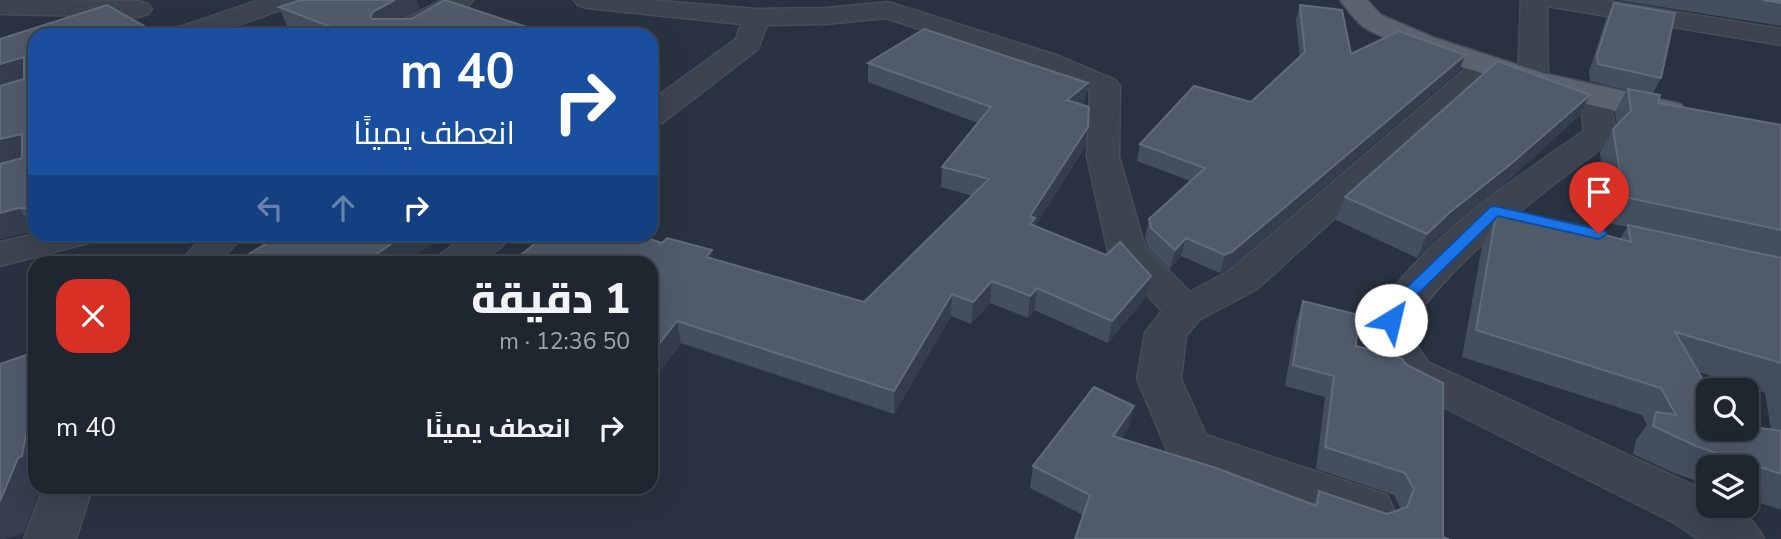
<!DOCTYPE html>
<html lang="ar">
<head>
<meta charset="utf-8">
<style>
  :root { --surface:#1f2630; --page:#272e38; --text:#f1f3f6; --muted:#a1a5ab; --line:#3c434c }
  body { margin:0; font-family:"Nunito Sans",Cairo,sans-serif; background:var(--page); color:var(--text); direction:rtl; height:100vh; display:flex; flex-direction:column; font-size:26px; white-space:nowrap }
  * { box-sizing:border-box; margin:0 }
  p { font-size:23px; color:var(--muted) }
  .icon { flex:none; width:38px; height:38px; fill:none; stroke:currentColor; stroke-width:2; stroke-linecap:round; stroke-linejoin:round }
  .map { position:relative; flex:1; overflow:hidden; direction:ltr }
  .panel { position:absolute; left:28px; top:256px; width:630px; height:238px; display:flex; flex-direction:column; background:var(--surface); border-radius:21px; box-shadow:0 7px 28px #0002,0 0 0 2px var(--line); direction:rtl }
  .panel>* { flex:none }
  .guide { position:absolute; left:28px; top:28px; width:630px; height:214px; border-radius:21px; box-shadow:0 7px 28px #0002,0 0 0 2px var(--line); direction:rtl; background:#1a4fa0; color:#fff; overflow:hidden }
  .tools { position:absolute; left:1696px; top:378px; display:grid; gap:14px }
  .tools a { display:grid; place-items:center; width:63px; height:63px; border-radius:14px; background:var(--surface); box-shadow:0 7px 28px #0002,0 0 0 2px var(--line); font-size:35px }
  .pin { position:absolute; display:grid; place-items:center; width:60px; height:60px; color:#fff; margin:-72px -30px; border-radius:50% 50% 50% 0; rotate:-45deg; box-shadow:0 0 7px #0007 }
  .pin .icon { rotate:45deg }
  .me { position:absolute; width:77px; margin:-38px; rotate:36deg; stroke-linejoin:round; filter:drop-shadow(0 0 5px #0008) }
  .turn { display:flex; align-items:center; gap:24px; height:147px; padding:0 28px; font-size:32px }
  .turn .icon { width:91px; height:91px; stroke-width:2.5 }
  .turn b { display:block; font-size:49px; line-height:60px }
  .lanes { display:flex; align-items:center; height:66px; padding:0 28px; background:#0003; justify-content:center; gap:35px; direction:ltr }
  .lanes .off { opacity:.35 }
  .round { display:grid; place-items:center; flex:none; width:74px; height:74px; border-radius:21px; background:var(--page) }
  .overview { display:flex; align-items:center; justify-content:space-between; height:119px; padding:0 28px }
  h1 { font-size:42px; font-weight:800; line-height:52px }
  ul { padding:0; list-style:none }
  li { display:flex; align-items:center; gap:21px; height:105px; padding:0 28px }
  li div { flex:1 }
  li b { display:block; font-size:26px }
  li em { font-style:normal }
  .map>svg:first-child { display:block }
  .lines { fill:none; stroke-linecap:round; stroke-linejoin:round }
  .minor-casing { stroke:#464d5a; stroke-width:3 }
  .major-casing { stroke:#464d5a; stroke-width:3 }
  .minor { fill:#3d4450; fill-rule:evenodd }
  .major { fill:#5b6370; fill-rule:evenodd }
  .wall { fill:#444f5e; fill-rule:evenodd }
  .shaded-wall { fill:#343e4d }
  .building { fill:#505b6a; stroke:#616b79; stroke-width:2 }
  .route { fill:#1a73e8; stroke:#114b97; stroke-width:2 }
</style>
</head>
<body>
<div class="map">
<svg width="1781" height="539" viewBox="0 0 1781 539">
  <rect width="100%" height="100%" fill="#293240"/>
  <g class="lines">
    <g class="minor-casing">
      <g id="minor">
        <polygon points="0,0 139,1 148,4 152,9 148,14 139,17 0,14"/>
        <polygon points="260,0 298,0 294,5 210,35 171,35 174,29"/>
        <path d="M442,0H473L469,5L417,35H379C382,29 431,6 442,0Z"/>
        <polygon points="574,0 650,0 756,9 826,8 888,2 1056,55 1115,80 1120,86 1119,157 1145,247 1190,292 1229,271 1477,59 1487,56 1497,59 1501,65 1497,71 1257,289 1199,320 1186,336 1181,379 1206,435 1387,495 1394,510 1387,525 1369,531 1171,460 1137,379 1145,333 1162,311 1108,251 1087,157 1090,90 1036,67 886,18 826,24 767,25 758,49 662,123 651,125 651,101 736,39 741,24 587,8 578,5"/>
        <path d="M1521,0H1602L1781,29V45L1547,6L1548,75L1608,103L1612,110L1616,134L1611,141C1539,195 1466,248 1412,321L1415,344L1428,362L1708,492V506C1735,506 1752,514 1764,539H1698L1675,523L1398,384L1373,346L1371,320C1420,240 1508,184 1584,131L1582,115L1523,85L1518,79Z"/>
        <polygon points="35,234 97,234 92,242 0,266 0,242"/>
        <polygon points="205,234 244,234 220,262 180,262"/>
        <path d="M469,234H512C491,265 468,262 435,262L441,254Z"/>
        <polygon points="44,486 93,486 76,539 24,539"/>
      </g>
    </g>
    <g class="major-casing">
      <path id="major" d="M1340,0H1367L1381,15L1435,38L1543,73L1681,104L1685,111L1681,118C1639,128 1408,53 1365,28C1356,22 1347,9 1340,0Z"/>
    </g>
    <use href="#minor" class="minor"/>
    <use href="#major" class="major"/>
  </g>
  <g class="wall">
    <polygon points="1618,0 1781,0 1781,26"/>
    <path d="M1614,3L1661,78L1653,93L1658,103L1781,125V510L1746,498V467H1708V485L1674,473L1633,454L1636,440L1647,425L1642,415L1462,357L1482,246L1495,220L1620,239L1627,227L1609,223L1600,153L1613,129L1617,125L1615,112L1627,90L1590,81L1589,72L1606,19ZM1699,372L1765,393L1771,430L1708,429Z"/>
    <polygon points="1300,5 1351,54 1465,55 1459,71 1228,269 1220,273 1181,256 1170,269 1147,246 1145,237 1149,219 1190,181 1137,161 1140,144 1251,102 1300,58 1296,20"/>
    <polygon points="279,7 420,8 401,19 542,32 543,35 307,35 308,34 287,26"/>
    <polygon points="35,35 35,231 0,239 0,39"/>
    <polygon points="868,63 1085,102 1082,105 1088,127 1085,147 1035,226 1146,297 1108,343 1034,310 1028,318 990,303 971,324 951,316 894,414 681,343 651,383 651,262 714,259 864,302 972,196 941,187 942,167 978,123 868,82"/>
    <polygon points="1579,116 1501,187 1438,237 1417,258 1336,220 1345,197"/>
    <polygon points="1303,301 1356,346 1443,537 1083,515 1030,488 1033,466 1129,427 1121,438 1313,504 1319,491 1387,514 1401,509 1394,495 1316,469 1325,397 1285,386 1296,322"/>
  </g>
  <g class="shaded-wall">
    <polygon points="395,0 417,0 420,8 381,30 370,16 374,11"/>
    <polygon points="542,32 543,35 527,35"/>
    <polygon points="1465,55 1459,71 1228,269 1220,273 1225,255"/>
    <polygon points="24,57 35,74 0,89 0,64"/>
    <polygon points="1088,83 1085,102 1064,119 1067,100"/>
    <polygon points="1590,95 1579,116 1501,187 1438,237 1417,258 1427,234 1449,213"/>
    <polygon points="1088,127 1085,147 1034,227 1027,245 1030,216"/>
    <polygon points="22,134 35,156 0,165 0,139"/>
    <polygon points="19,208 35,231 0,239 0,213"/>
    <polygon points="406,234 447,234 406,262 371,262 369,259"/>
    <polygon points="1186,238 1181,256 1170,269 1175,250"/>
    <polygon points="712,250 715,272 706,257"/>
    <polygon points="1151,276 1146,297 1108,343 1112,321"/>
    <polygon points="992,281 990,303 971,324 973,302"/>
    <polygon points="1037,288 1034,310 1028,318 1030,296"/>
    <polygon points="952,294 951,316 894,414 894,391"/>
    <polygon points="677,321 681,343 651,383 651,354"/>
    <polygon points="35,389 35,486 41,486 24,533 5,539 0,539 0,501"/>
    <polygon points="1134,406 1129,427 1108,457 1113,436"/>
  </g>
  <g class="building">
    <polygon points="301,0 395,0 374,11 370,16 372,19 411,19 445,0 542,32 527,35 352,35 279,7"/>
    <polygon points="1763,0 1781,0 1781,3"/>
    <polygon points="1614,3 1675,13 1661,78 1598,64 1597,55"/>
    <polygon points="107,5 160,35 35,35 35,208 19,208 0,213 0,164 22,158 22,134 0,139 0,86 24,79 24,57 0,64 0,39"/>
    <polygon points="1300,5 1342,10 1351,54 1399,31 1465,55 1233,251 1225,255 1186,238 1175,250 1151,228 1149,219 1205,168 1140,144 1194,86 1251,102 1305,52"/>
    <polygon points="924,29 1088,83 1067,100 1089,107 1088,127 1030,216 1035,218 1030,224 1106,255 1120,242 1151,276 1112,321 1037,288 1030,296 992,281 973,302 952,294 894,391 677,321 651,354 651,262 512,262 547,234 634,234 662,243 667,238 712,250 706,257 864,302 989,179 942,167 991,107 868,63"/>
    <polygon points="558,31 570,35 551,35"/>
    <polygon points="1498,61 1590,95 1512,163 1449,213 1427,234 1345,197"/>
    <polygon points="1628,89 1660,95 1658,103 1781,125 1781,230 1624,197 1613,129 1631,111"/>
    <polygon points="1508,209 1631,242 1628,225 1781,258 1781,363 1675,332 1709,390 1708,390 1708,429 1746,429 1746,426 1781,431 1781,474 1696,446 1653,426 1656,412 1676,415 1661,388 1476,330 1495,220"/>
    <polygon points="283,234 312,235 406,234 369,259 377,262 240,262 237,261"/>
    <polygon points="1303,301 1359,315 1356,346 1401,358 1407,365 1443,383 1443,537 1449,539 1075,539 1090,495 1033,466 1094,387 1134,406 1113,436 1216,468 1317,506 1319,491 1387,514 1407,507 1414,489 1405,473 1325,447 1334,376 1293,365"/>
    <polygon points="35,352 35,389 22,456 18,458 0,501 0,364"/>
  </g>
  <polygon class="route" points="1495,206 1605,231 1607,234 1599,239 1498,216 1416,296 1397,324 1385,324 1382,320 1405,289 1490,207"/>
</svg>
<div class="tools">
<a><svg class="icon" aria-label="search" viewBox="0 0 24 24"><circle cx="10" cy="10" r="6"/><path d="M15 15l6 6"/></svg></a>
<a><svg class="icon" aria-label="layers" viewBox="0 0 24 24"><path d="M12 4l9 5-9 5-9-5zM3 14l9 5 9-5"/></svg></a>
</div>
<div class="pin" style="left:1599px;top:234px;background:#d93025"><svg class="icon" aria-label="arrive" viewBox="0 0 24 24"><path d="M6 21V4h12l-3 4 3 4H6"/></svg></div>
<svg class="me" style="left:1391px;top:320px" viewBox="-20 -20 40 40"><circle r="19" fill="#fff"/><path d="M0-13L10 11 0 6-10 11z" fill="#1a73e8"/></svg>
<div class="guide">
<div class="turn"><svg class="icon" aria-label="right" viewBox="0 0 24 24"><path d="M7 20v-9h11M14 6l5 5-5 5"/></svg><div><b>40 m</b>انعطف يمينًا</div></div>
<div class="lanes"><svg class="icon off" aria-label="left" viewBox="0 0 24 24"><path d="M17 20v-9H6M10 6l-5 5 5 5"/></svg><svg class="icon off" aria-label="ahead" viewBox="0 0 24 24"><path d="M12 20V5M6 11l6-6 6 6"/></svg><svg class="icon" aria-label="right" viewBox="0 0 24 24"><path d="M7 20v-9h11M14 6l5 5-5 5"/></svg></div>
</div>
<section class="panel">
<div class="overview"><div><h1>1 دقيقة</h1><p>50 m · 12:36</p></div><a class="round" style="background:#d93025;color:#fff"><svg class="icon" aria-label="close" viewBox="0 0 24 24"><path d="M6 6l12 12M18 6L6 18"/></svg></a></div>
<ul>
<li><svg class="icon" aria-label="right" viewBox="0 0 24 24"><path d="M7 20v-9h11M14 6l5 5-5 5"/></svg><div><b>انعطف يمينًا</b></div><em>40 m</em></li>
</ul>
</section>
</div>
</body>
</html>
